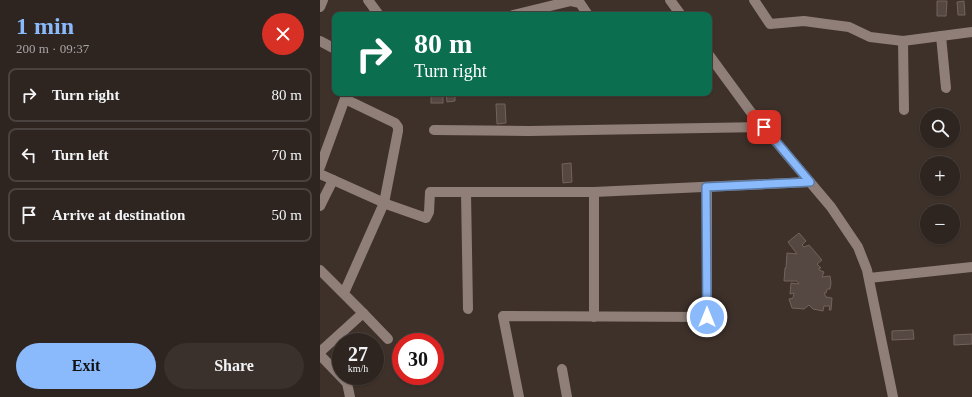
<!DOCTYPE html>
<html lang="en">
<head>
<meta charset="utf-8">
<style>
  :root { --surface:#2e2520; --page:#3a312d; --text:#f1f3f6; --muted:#a7a5a5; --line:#49423e; --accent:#8abafc }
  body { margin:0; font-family:"Times New Roman",serif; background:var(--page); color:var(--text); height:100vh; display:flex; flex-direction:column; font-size:15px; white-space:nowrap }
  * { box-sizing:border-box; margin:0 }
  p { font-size:13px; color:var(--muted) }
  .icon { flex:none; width:22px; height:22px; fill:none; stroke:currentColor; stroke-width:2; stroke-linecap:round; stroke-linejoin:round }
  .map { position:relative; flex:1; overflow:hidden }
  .side { display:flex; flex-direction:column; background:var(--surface); width:320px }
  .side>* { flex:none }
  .guide { position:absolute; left:12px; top:12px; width:380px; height:84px; border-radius:8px; box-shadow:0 1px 3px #0004,0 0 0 1px var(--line); background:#0b6e4f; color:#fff; overflow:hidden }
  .controls { position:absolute; left:600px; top:108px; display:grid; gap:8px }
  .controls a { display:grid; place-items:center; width:40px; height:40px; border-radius:50%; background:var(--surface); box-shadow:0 1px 3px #0004,0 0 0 1px var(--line); font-size:20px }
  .speed { position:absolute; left:12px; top:333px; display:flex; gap:8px; font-size:20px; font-weight:700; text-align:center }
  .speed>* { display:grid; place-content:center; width:52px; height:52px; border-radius:50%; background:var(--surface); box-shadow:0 1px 3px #0004,0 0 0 1px var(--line); line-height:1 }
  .speed small { font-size:10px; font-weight:400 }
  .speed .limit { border:6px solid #d22; background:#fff; color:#111 }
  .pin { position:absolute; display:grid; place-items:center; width:34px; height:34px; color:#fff; margin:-17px; border-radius:8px; box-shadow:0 2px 6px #0006 }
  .me { position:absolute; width:44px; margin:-22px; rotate:0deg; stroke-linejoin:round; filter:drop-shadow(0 0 3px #0008) }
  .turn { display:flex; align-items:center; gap:14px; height:84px; padding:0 16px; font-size:18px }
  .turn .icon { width:52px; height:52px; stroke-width:2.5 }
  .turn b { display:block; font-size:28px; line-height:34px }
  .round { display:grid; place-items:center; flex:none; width:42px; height:42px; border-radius:21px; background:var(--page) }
  .head { display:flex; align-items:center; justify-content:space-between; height:68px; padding:0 16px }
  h1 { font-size:24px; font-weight:800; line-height:30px; color:var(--accent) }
  .button { display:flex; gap:8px; margin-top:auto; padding:8px 16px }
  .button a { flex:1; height:46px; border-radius:24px; background:var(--accent); color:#111; font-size:16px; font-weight:800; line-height:46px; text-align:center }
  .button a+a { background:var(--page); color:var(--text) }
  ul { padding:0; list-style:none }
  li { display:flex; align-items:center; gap:12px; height:54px; margin:0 8px 6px; padding:0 8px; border:2px solid var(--line); border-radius:8px }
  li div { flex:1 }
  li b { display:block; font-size:15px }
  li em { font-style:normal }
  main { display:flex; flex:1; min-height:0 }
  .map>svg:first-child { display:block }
  .building { fill:#554741; stroke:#72635c }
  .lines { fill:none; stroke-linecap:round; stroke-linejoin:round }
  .street { stroke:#8f7f78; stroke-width:10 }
  .route-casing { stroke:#5a79a4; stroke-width:10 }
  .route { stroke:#8abafc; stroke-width:7 }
</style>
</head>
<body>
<main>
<section class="side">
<div class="head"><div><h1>1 min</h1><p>200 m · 09:37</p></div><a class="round" style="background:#d93025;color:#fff"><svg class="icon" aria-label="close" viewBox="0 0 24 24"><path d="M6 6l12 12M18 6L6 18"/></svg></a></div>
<ul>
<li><svg class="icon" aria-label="right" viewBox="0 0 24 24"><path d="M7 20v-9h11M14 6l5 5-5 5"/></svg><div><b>Turn right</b></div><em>80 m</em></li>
<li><svg class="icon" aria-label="left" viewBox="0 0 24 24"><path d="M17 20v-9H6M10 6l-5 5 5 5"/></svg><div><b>Turn left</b></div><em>70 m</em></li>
<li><svg class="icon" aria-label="arrive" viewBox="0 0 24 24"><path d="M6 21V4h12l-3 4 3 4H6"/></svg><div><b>Arrive at destination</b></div><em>50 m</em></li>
</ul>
<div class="button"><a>Exit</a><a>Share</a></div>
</section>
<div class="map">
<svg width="652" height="397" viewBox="0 0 652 397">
  <rect width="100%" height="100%" fill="#3e312a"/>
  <g class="building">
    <polygon points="617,1 627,1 626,16 617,16"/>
    <polygon points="644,1 645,15 638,15 637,2"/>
    <rect x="111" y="93" width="12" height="10"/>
    <polygon points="126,93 135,93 135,101 127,102"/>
    <polygon points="176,104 185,104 186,123 177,124"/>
    <polygon points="251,163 252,182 243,183 242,164"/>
    <polygon points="479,233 486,241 482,245 484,247 489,245 502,260 497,264 501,268 499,268 499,270 504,272 502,277 510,276 511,283 510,289 507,289 506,293 504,293 506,297 512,298 511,310 509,310 510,306 504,306 503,311 493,309 489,305 484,309 472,308 469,299 473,298 474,293 470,294 471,283 479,284 477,281 464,281 465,268 466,268 467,253 477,254 468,242"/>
    <polygon points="593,330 594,339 572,340 572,331"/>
    <polygon points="652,334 652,344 634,345 634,335"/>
  </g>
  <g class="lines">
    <g class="street">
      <polyline points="48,0 59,15"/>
      <polyline points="350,0 361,15"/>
      <polyline points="434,0 450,24 484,21 506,24 529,27 550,37 583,41 584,110"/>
      <polyline points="0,7 3,0"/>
      <polyline points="193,15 251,1 260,3 268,15"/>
      <polyline points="621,36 626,88"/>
      <polyline points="0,41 15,49"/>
      <polyline points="583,41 652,32"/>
      <polyline points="389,55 430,111 511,207 538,247 547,270 573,397"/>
      <polyline points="114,130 209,131 444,127"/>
      <polyline points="0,167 27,93"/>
      <polyline points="0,174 69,205 106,218 109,212 110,192 274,192 490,182"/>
      <polyline points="146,192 148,309"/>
      <polyline points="0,206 13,180"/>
      <polyline points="0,270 43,313 0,352"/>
      <polyline points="549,278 652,267"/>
      <polyline points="24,293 64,203 78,131 78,127 75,123 25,99"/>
      <polyline points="43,313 68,339"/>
      <polyline points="274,317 274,192"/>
      <polyline points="0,355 27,383 30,397"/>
      <polyline points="242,369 247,397"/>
      <polyline points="199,397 183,316 387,317 387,187"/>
    </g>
  </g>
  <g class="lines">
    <g class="route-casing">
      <polyline id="route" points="387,317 386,187 490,182 444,127"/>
    </g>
    <use href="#route" class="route"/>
  </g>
</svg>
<div class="controls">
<a><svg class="icon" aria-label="search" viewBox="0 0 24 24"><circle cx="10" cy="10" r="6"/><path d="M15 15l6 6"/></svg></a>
<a>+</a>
<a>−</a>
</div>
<div class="speed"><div>27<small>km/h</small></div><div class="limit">30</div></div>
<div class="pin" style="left:444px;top:127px;background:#d93025"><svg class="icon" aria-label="arrive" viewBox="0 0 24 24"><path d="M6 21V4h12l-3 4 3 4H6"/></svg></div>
<svg class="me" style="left:387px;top:317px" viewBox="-20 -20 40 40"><circle r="17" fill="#8abafc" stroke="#fff" stroke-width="3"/><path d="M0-11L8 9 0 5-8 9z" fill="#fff"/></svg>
<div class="guide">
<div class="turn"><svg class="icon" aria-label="right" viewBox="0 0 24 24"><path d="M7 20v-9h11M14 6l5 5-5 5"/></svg><div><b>80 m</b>Turn right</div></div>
</div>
</div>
</main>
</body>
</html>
